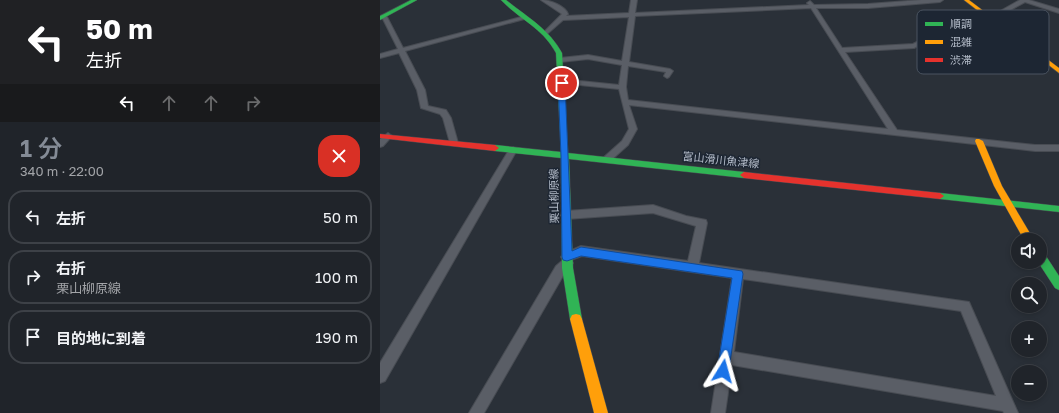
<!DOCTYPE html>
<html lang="ja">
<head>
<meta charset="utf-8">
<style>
  :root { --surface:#20242a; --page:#2d3036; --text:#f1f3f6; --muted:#a2a4a8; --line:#3d4147; --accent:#848b96 }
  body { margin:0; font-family:"Golos Text","Noto Sans JP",sans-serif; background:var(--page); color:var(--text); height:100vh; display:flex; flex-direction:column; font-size:15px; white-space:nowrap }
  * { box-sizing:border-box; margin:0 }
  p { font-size:13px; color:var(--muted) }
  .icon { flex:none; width:22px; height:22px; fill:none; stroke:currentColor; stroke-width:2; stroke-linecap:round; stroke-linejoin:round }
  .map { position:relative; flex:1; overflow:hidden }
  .drawer { display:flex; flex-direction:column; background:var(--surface); width:380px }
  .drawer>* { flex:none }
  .hud { background:#202124; color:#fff; overflow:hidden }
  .fabs { position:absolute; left:631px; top:233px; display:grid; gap:8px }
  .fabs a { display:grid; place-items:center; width:36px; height:36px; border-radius:50%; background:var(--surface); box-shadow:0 2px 6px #0003,0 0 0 1px var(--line); font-size:20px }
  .pin { position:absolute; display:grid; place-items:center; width:34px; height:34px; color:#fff; margin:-17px; border:2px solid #fff; border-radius:50%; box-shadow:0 1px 4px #0007 }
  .me { position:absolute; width:44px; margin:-22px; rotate:8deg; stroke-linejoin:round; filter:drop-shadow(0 0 3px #0008) }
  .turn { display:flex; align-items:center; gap:14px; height:84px; padding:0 20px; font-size:18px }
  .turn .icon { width:52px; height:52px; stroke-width:2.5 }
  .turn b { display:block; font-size:28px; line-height:34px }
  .lanes { display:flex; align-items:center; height:38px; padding:0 20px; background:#0003; justify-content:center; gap:20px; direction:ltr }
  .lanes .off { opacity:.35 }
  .round { display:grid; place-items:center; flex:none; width:42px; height:42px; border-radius:16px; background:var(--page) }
  .head { display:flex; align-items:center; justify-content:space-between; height:68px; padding:0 20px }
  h1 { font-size:24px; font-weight:600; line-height:30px; color:var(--accent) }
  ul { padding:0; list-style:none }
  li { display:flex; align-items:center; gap:12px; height:54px; margin:0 8px 6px; padding:0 12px; border:2px solid var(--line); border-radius:16px }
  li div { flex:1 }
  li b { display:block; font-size:15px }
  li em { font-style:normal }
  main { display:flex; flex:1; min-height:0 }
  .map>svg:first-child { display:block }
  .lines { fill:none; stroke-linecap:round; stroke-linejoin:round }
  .street-casing { stroke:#484c53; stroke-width:2 }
  .fast-casing { stroke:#484c53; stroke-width:1 }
  .slow-casing { stroke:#484c53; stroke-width:1 }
  .jam-casing { stroke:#484c53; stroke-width:1 }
  .street { fill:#5a5e66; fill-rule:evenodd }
  .fast { fill:#30b455; fill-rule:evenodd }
  .slow { fill:#ff9f0a; fill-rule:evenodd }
  .jam { fill:#e5322d; fill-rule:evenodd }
  .route { fill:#1a73e8; stroke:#114b97 }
  .labels { text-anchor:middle; stroke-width:3; stroke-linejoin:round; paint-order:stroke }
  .street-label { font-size:11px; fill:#b4bcc9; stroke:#1d2633 }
  .key { fill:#1d2633; stroke:#4a5360; stroke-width:1 }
  .key-label { font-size:11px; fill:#b4bcc9 }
</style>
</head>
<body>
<main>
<section class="drawer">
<div class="hud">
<div class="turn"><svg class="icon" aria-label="left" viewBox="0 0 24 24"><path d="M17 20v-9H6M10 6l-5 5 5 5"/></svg><div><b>50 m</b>左折</div></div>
<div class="lanes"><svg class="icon" aria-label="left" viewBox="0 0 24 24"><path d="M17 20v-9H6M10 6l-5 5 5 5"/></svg><svg class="icon off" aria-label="ahead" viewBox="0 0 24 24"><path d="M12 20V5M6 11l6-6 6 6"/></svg><svg class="icon off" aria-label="ahead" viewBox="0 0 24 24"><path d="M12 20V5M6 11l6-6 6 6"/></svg><svg class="icon off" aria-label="right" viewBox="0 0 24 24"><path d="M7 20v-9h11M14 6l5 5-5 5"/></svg></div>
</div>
<div class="head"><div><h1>1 分</h1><p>340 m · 22:00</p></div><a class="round" style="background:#d93025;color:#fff"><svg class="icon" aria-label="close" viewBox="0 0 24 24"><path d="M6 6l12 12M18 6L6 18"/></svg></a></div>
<ul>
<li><svg class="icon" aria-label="left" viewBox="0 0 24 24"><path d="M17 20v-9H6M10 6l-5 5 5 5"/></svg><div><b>左折</b></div><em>50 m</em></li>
<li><svg class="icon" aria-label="right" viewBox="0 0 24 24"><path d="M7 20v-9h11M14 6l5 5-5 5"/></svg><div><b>右折</b><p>栗山柳原線</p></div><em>100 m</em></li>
<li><svg class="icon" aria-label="arrive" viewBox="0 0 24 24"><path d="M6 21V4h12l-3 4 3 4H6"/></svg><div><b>目的地に到着</b></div><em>190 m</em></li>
</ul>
</section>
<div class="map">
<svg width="679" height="413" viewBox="0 0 679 413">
  <rect width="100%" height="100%" fill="#2a3038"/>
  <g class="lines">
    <g class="street-casing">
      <g id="street">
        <path d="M161,0C170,0 185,6 188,14L186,16L249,13L251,0H257L255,13L429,5L427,3L430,1L434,5L488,4L541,0H563L560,2L488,8H436L462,48L533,44L547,37L539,30L544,23L615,14L640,0H649L679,9V13L645,2L616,18L548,26L545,30L554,37L534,48L465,52L517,130L655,145H679V151H655L249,105L257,129L248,145L229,162H223L222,160L223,158L242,141L249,129L239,89L190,84L182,85L178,83L190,80L239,85L242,65L208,59L180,62L177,60L180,58L208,55L242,61L249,17L183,20L167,34L165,33V31L182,14ZM431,8L508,129L248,100L246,87L248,66L286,72L284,76L287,78L289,77L293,71L290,69L249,62L255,16Z"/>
        <polygon points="0,16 7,17 23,48 145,16 148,18 25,51 45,90 48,106 66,110 71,118 78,143 77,145 71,145 70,143 63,118 60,114 41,108 37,90 19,53 0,58 0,54 18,49 3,19 0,18"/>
        <polygon points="8,133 12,136 3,146 0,147 0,139"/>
        <polygon points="133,147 137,150 5,381 0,383 0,363 129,150"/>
        <path d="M273,205L306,216L326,220L327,223L319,263L589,302L638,413H624L623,411L352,365L345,413H331L352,278L202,256L191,260L193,263L184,274L104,413H89L176,266L183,260L181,257L183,254L201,246L308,261L316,226L273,213L186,219L182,218L181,215L182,212L186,211ZM363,279L581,311L616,396L354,352Z"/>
      </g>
    </g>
    <g class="fast-casing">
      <g id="fast">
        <polygon points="31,0 37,0 0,20 0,16"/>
        <path d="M121,0H126C147,17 169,29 182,53L188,153L364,172L368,175L364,178L189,159L193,268L202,319L200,323L196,324L192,323L190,319L182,268L181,158L115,151L111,148L115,145L181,152L176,53C163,28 139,19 121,0Z"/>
        <polygon points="560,193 679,206 679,212 560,199 556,196"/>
        <polygon points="660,252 664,253 679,276 679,290 675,288 658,262 660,262"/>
      </g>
    </g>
    <g class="slow-casing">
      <g id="slow">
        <polygon points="584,0 589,0 679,68 679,73"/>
        <polygon points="596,139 599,139 603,141 622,186 654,240 644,240 614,186 595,141"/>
        <polygon points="196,314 200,315 202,319 228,413 214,413 190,319 192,315"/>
      </g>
    </g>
    <g class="jam-casing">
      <g id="jam">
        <polygon points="0,134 115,145 119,148 115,151 0,138"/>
        <polygon points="364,172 560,193 564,196 560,199 364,178 360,175"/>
      </g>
    </g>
    <use href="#street" class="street"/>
    <use href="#fast" class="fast"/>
    <use href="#slow" class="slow"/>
    <use href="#jam" class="jam"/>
  </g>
  <polygon class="route" points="182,81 185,83 192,251 201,247 362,271 363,274 348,376 343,378 339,376 337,371 352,278 201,256 187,261 183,260 182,257 181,156 178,83"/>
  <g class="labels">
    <g class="street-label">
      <text transform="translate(341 160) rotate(6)" y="4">富山滑川魚津線</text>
      <text transform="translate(174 196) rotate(-91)" y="4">栗山柳原線</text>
    </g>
  </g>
  <rect x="537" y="10" width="132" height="64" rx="6" class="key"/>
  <rect x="545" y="22" width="18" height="4" fill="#30b455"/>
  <rect x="545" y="40" width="18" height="4" fill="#ff9f0a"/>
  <rect x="545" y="58" width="18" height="4" fill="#e5322d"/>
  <g class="key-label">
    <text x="570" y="28">順調</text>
    <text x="570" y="46">混雑</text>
    <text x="570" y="64">渋滞</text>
  </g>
</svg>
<div class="fabs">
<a><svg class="icon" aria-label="sound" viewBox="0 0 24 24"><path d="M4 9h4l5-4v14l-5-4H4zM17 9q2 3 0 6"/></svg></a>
<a><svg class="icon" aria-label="search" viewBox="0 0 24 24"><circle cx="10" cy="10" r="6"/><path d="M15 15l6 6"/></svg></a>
<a>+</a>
<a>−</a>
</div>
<div class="pin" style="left:182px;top:83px;background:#d93025"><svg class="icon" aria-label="arrive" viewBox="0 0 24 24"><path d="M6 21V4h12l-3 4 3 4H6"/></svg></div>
<svg class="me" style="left:343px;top:371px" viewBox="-20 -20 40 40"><path d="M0-17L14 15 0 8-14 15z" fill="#1a73e8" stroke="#fff" stroke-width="4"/></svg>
</div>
</main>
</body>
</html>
